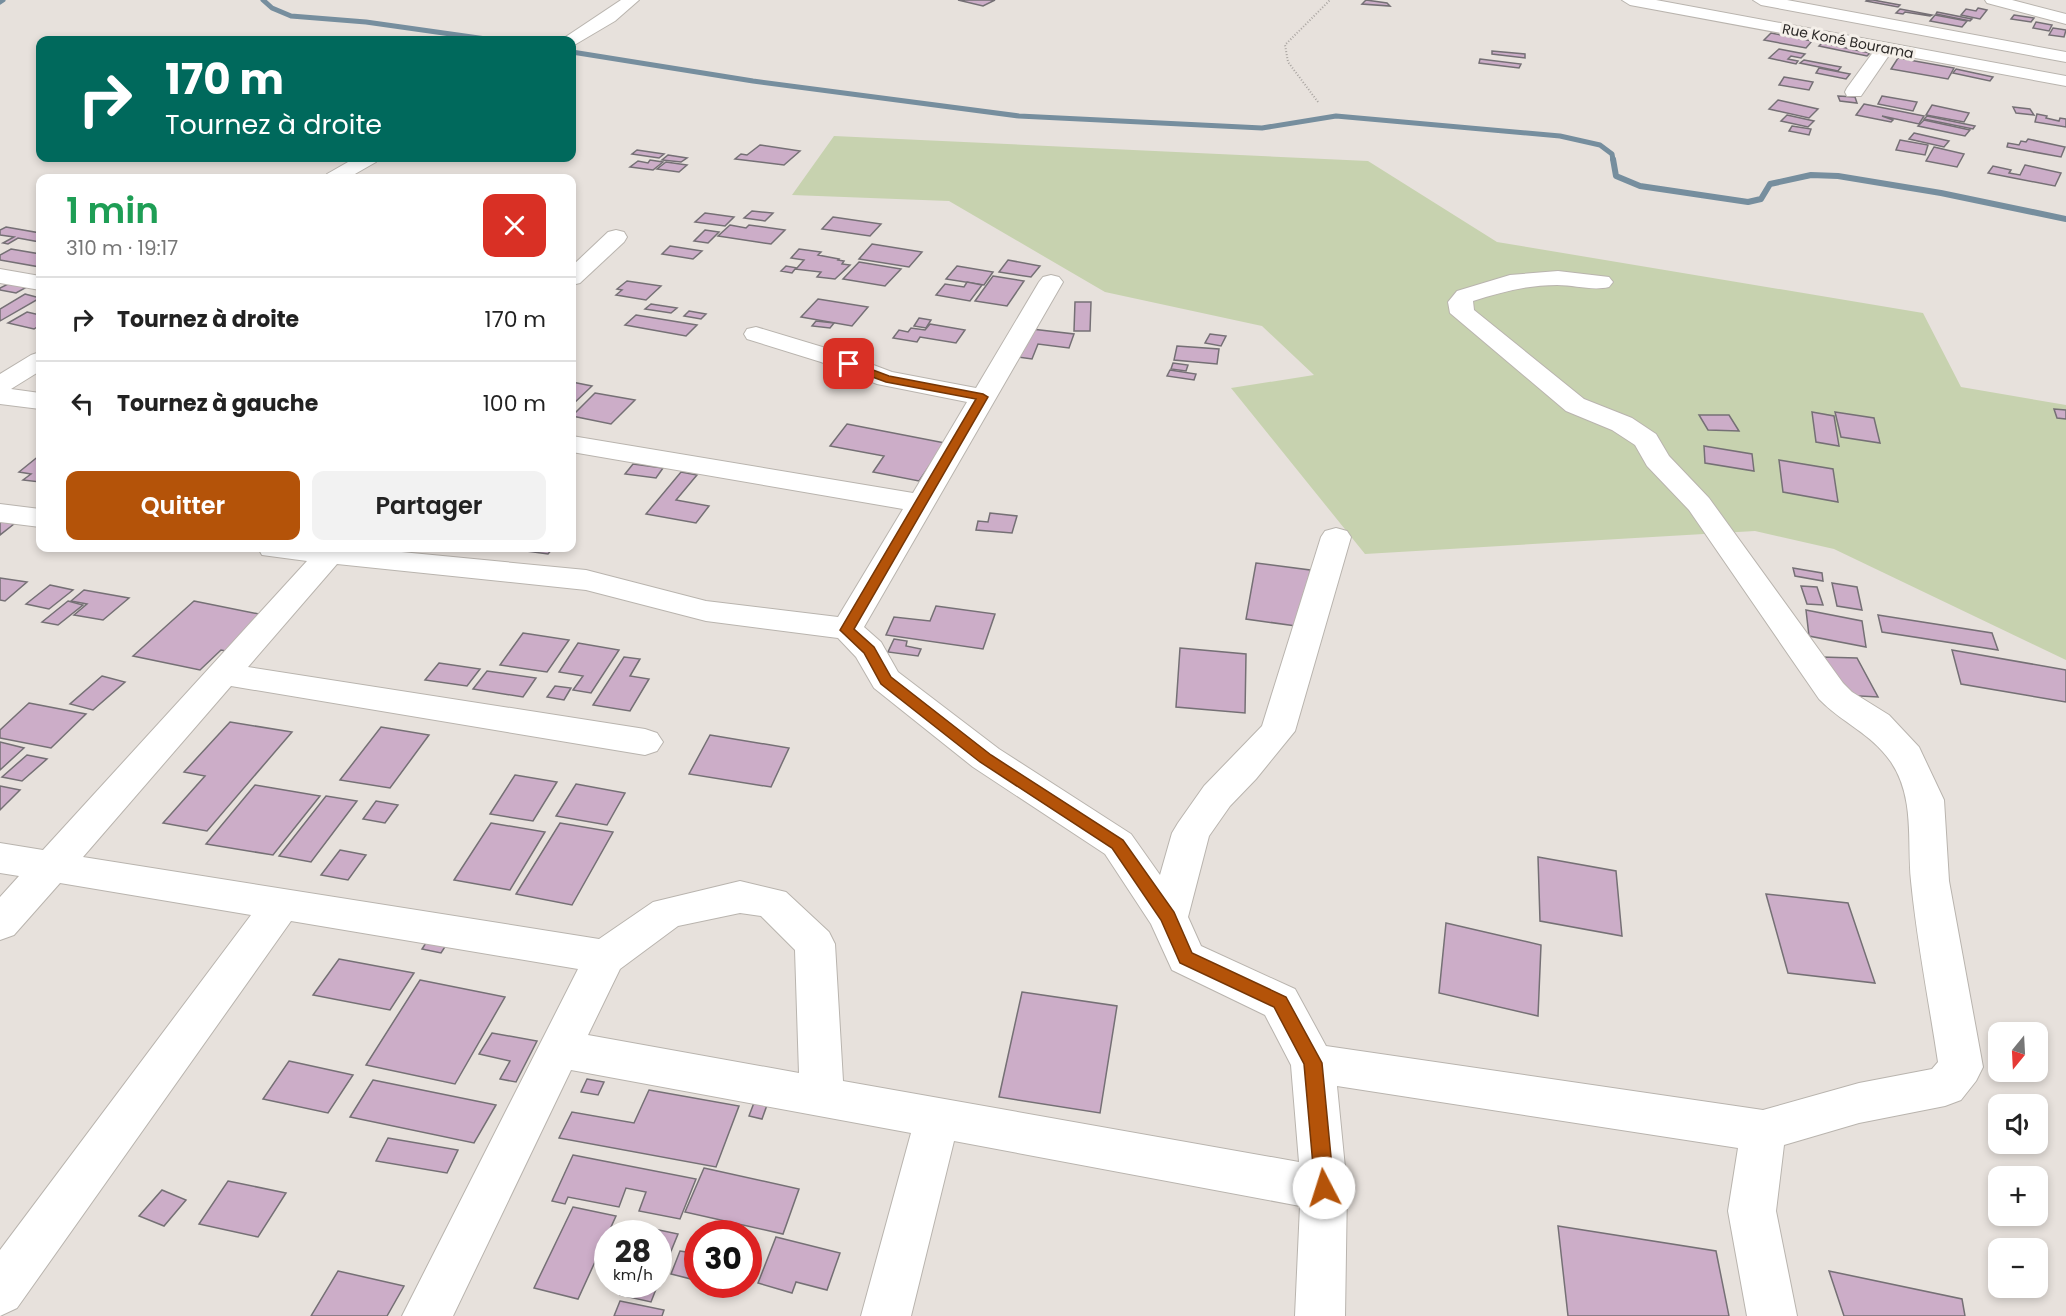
<!DOCTYPE html>
<html lang="fr">
<head>
<meta charset="utf-8">
<style>
  :root { --surface:#fff; --page:#f2f2f2; --text:#222; --muted:#767676; --line:#e0e0e0; --accent:#b45309 }
  body { margin:0; font-family:Poppins,sans-serif; background:var(--page); color:var(--text); height:100vh; display:flex; flex-direction:column; font-size:22px; white-space:nowrap }
  * { box-sizing:border-box; margin:0 }
  p { font-size:20px; color:var(--muted) }
  .icon { flex:none; width:33px; height:33px; fill:none; stroke:currentColor; stroke-width:2; stroke-linecap:round; stroke-linejoin:round }
  .map { position:relative; flex:1; overflow:hidden }
  .panel { position:absolute; left:36px; top:174px; width:540px; height:378px; display:flex; flex-direction:column; background:var(--surface); border-radius:12px; box-shadow:0 3px 9px #0003 }
  .panel>* { flex:none }
  .top-card { position:absolute; left:36px; top:36px; width:540px; height:126px; border-radius:12px; box-shadow:0 3px 9px #0003; background:#00695c; color:#fff; overflow:hidden }
  .needle { width:39px; rotate:198deg }
  .fabs { position:absolute; left:1988px; top:1022px; display:grid; gap:12px }
  .fabs a { display:grid; place-items:center; width:60px; height:60px; border-radius:12px; background:var(--surface); box-shadow:0 3px 9px #0003; font-size:30px }
  .speed { position:absolute; left:594px; top:1220px; display:flex; gap:12px; font-size:30px; font-weight:700; text-align:center }
  .speed>* { display:grid; place-content:center; width:78px; height:78px; border-radius:50%; background:var(--surface); box-shadow:0 3px 9px #0003; line-height:1 }
  .speed small { font-size:15px; font-weight:400 }
  .speed .limit { border:9px solid #d22; background:#fff; color:#111 }
  .pin { position:absolute; display:grid; place-items:center; width:51px; height:51px; color:#fff; margin:-26px; border-radius:12px; box-shadow:0 3px 9px #0006 }
  .me { position:absolute; width:66px; margin:-33px; rotate:355deg; stroke-linejoin:round; filter:drop-shadow(0 0 4px #0008) }
  .turn { display:flex; align-items:center; gap:21px; height:126px; padding:0 30px; font-size:27px }
  .turn .icon { width:78px; height:78px; stroke-width:2.5 }
  .turn b { display:block; font-size:42px; line-height:51px }
  .round { display:grid; place-items:center; flex:none; width:63px; height:63px; border-radius:12px; background:var(--page) }
  .summary { display:flex; align-items:center; justify-content:space-between; height:102px; padding:0 30px }
  h1 { font-size:36px; font-weight:600; line-height:45px; color:#1e9e55 }
  .button { display:flex; gap:12px; margin-top:auto; padding:12px 30px }
  .button a { flex:1; height:69px; border-radius:12px; background:var(--accent); color:#fff; font-size:24px; font-weight:600; line-height:69px; text-align:center }
  .button a+a { background:var(--page); color:var(--text) }
  ul { padding:0; list-style:none }
  li { display:flex; align-items:center; gap:18px; height:84px; padding:0 30px; border-top:2px solid var(--line) }
  li div { flex:1 }
  li b { display:block; font-size:22px }
  li em { font-style:normal }
  .map>svg:first-child { display:block }
  .green { fill:#c7d2af }
  .lines { fill:none; stroke-linecap:round; stroke-linejoin:round }
  .stream-far1 { stroke:#768e9e; stroke-width:5 }
  .stream { stroke:#768e9e; stroke-width:6 }
  .building { fill:#ccadc8; stroke:#757075; stroke-width:1.5 }
  .street-casing { stroke:#b9b4ae; stroke-width:2 }
  .highway-casing { stroke:#b9b4ae; stroke-width:2 }
  .path { stroke:#aaa5a1; stroke-width:2; stroke-dasharray:1 2; stroke-linecap:butt }
  .street { fill:#fff; fill-rule:evenodd }
  .highway { fill:#fff; fill-rule:evenodd }
  .route { fill:#b45309; stroke:#753606; stroke-width:1.5 }
  .labels { text-anchor:middle; stroke-width:6; stroke-linejoin:round; paint-order:stroke }
  .far-street-label { font-size:14px; fill:#2a2826; stroke:#f4efe9 }
</style>
</head>
<body>
<div class="map">
<svg width="2066" height="1316" viewBox="0 0 2066 1316">
  <rect width="100%" height="100%" fill="#e7e1dc"/>
  <polygon class="green" points="834,136 1368,161 1497,242 1923,313 1961,387 2066,405 2066,660 1834,549 1755,531 1365,554 1231,388 1314,375 1262,326 1105,292 949,201 792,195"/>
  <g class="lines">
    <g class="stream-far1">
      <polyline points="263,0 272,8 291,16 366,22 493,40"/>
      <polyline points="0,2 3,0"/>
      <polyline points="572,52 753,81 1019,116 1262,128 1336,116 1560,136 1600,145 1612,154 1613,160"/>
    </g>
    <polyline class="stream" points="1613,159 1616,176 1640,186 1748,202 1761,199 1770,184 1811,175 1838,176 1941,193 2066,219"/>
  </g>
  <g class="building">
    <polygon points="958,0 995,0 983,6"/>
    <polygon points="1366,0 1387,3 1390,6 1362,4"/>
    <polygon points="1867,0 1873,0 1900,5 1898,7 1866,1"/>
    <polygon points="1978,8 1987,10 1980,19 1961,15 1966,9 1976,11"/>
    <polygon points="1900,9 1932,15 1930,16 1905,12 1903,14 1896,13"/>
    <polygon points="1937,12 1972,19 1970,21 1936,14"/>
    <polygon points="1935,15 1967,21 1962,27 1930,21"/>
    <polygon points="2014,15 2034,18 2031,22 2011,19"/>
    <polygon points="2036,22 2052,25 2049,31 2033,28"/>
    <polygon points="2053,28 2066,30 2064,37 2049,35"/>
    <polygon points="1771,33 1812,41 1806,48 1764,40"/>
    <polygon points="1822,43 1870,53 1867,56 1819,46"/>
    <polygon points="1779,49 1805,54 1801,58 1791,56 1788,59 1798,61 1796,64 1769,58"/>
    <polygon points="1492,51 1525,54 1525,58 1492,54"/>
    <polygon points="1898,58 1954,68 1948,79 1891,69"/>
    <polygon points="1480,59 1521,64 1519,68 1479,63"/>
    <polygon points="1804,60 1841,67 1838,71 1800,63"/>
    <polygon points="1819,68 1850,74 1846,79 1816,73"/>
    <polygon points="1956,69 1993,77 1990,81 1953,73"/>
    <polygon points="1784,77 1813,82 1809,90 1779,85"/>
    <polygon points="1838,96 1855,97 1857,103 1840,101"/>
    <polygon points="1882,96 1917,102 1913,111 1878,104"/>
    <polygon points="1778,100 1818,109 1809,118 1769,109"/>
    <polygon points="1864,104 1924,116 1919,124 1882,116 1893,120 1891,122 1856,115"/>
    <polygon points="1932,105 1969,113 1964,122 1926,115"/>
    <polygon points="2013,107 2030,109 2034,115 2016,113"/>
    <polygon points="2037,114 2047,116 2046,118 2059,121 2060,118 2066,119 2066,127 2035,122"/>
    <polygon points="1787,115 1814,121 1808,127 1781,121"/>
    <polygon points="1927,116 1975,126 1973,129 1924,119"/>
    <polygon points="1924,120 1970,130 1965,136 1918,126"/>
    <polygon points="1792,126 1811,129 1809,135 1789,131"/>
    <polygon points="1914,133 1949,141 1944,147 1909,139"/>
    <polygon points="2028,139 2065,147 2061,157 2007,147 2008,143 2019,145 2021,141 2026,142"/>
    <polygon points="1900,140 1928,145 1925,155 1896,150"/>
    <polygon points="760,145 800,151 784,165 735,159 741,154 747,155"/>
    <polygon points="1934,147 1964,154 1957,167 1926,161"/>
    <polygon points="637,150 664,154 659,158 632,154"/>
    <polygon points="668,155 687,158 681,162 662,160"/>
    <polygon points="650,160 663,162 653,170 630,167 638,161 648,163"/>
    <polygon points="666,162 687,165 679,172 657,169"/>
    <polygon points="2025,165 2061,173 2055,186 1988,173 1993,166 2011,170 2009,173 2020,175"/>
    <polygon points="752,211 773,213 765,221 744,218"/>
    <polygon points="705,213 734,217 725,226 695,222"/>
    <polygon points="833,217 881,224 870,236 822,229"/>
    <polygon points="730,225 746,228 749,225 785,230 771,244 718,236"/>
    <polygon points="6,227 40,233 40,242 18,238 8,244 3,243 14,237 0,235 0,230"/>
    <polygon points="705,230 719,232 708,243 694,241"/>
    <polygon points="872,244 922,252 909,267 859,259"/>
    <polygon points="670,246 702,251 693,259 662,254"/>
    <polygon points="11,249 40,254 40,267 0,260 0,255"/>
    <polygon points="799,249 821,252 818,255 839,259 838,260 844,261 842,264 850,265 835,279 817,277 821,272 795,269 792,273 781,271 786,266 797,268 804,260 791,258"/>
    <polygon points="1008,260 1040,266 1031,277 999,272"/>
    <polygon points="859,262 901,269 885,286 843,279"/>
    <polygon points="957,266 993,272 984,285 946,279"/>
    <polygon points="993,276 1024,281 1007,306 975,301"/>
    <polygon points="627,281 661,286 646,300 616,295 622,290 617,289"/>
    <polygon points="967,282 982,285 970,301 936,295 945,284 964,287"/>
    <polygon points="8,284 27,287 16,293 0,290 0,288"/>
    <polygon points="25,294 40,298 0,321 0,309"/>
    <polygon points="818,299 868,307 852,326 801,317"/>
    <polygon points="1075,302 1091,302 1090,331 1074,331"/>
    <polygon points="651,304 677,308 671,313 645,309"/>
    <polygon points="689,311 706,314 701,319 684,316"/>
    <polygon points="27,312 40,315 40,325 34,329 8,323"/>
    <polygon points="636,315 697,325 686,336 625,325"/>
    <polygon points="919,318 931,320 926,328 914,326"/>
    <polygon points="816,321 834,323 830,328 812,326"/>
    <polygon points="930,324 965,330 956,343 920,337 917,342 893,338 899,330 908,332 911,328 925,330"/>
    <polygon points="1023,328 1074,334 1069,348 1038,344 1032,359 1011,356"/>
    <polygon points="1210,334 1226,336 1221,346 1205,343"/>
    <polygon points="1177,346 1219,349 1217,364 1174,360"/>
    <polygon points="1173,363 1188,365 1186,371 1171,369"/>
    <polygon points="1170,370 1196,374 1194,380 1167,376"/>
    <polygon points="572,382 592,386 572,405"/>
    <polygon points="595,393 635,400 611,424 572,416"/>
    <polygon points="2054,409 2066,410 2066,419 2057,418"/>
    <polygon points="1812,412 1834,416 1839,446 1816,442"/>
    <polygon points="1835,412 1874,418 1880,443 1841,437"/>
    <polygon points="1699,415 1729,415 1739,431 1708,430"/>
    <polygon points="847,424 945,443 919,481 873,472 884,456 830,446"/>
    <polygon points="1704,446 1752,454 1754,471 1705,463"/>
    <polygon points="40,455 40,482 23,480 31,474 19,472"/>
    <polygon points="1779,460 1833,469 1838,502 1783,492"/>
    <polygon points="633,464 663,468 656,478 625,474"/>
    <polygon points="681,472 697,475 676,500 709,506 696,523 646,514"/>
    <polygon points="990,513 1017,516 1012,533 976,530 978,521 988,522"/>
    <polygon points="0,521 14,524 0,535"/>
    <polygon points="512,548 553,548 548,554 511,549"/>
    <polygon points="1256,563 1310,570 1303,627 1246,619"/>
    <polygon points="1793,568 1822,573 1823,581 1795,576"/>
    <polygon points="0,578 27,582 5,601 0,600"/>
    <polygon points="1832,583 1857,587 1862,610 1837,606"/>
    <polygon points="50,585 73,590 49,609 26,604"/>
    <polygon points="1801,586 1817,587 1823,605 1807,604"/>
    <polygon points="84,590 129,598 103,620 74,615 87,604 71,601"/>
    <polygon points="68,601 83,605 58,625 42,622"/>
    <polygon points="194,601 269,616 231,652 221,650 200,670 133,656"/>
    <polygon points="936,606 995,614 983,649 886,635 894,617 930,621"/>
    <polygon points="1806,610 1862,621 1866,647 1809,636"/>
    <polygon points="1878,615 1992,633 1998,650 1882,632"/>
    <polygon points="523,633 569,640 547,672 500,665"/>
    <polygon points="894,639 907,641 906,646 921,649 918,656 888,652"/>
    <polygon points="578,643 619,650 591,693 573,690 583,676 559,672"/>
    <polygon points="1180,648 1246,654 1245,713 1176,707"/>
    <polygon points="1952,650 2066,670 2066,702 1961,684"/>
    <polygon points="624,657 640,659 630,676 649,679 630,711 593,705"/>
    <polygon points="1820,657 1857,658 1878,697 1841,695"/>
    <polygon points="439,663 480,669 467,686 425,680"/>
    <polygon points="487,671 536,678 523,697 473,689"/>
    <polygon points="102,676 125,682 93,710 70,704"/>
    <polygon points="555,686 571,688 564,700 547,697"/>
    <polygon points="29,703 86,714 51,748 0,738 0,730"/>
    <polygon points="230,722 292,732 207,831 163,823 205,776 184,772"/>
    <polygon points="381,727 429,735 390,788 340,780"/>
    <polygon points="710,735 789,748 771,787 689,774"/>
    <polygon points="0,742 24,748 0,770"/>
    <polygon points="27,755 47,759 22,781 2,777"/>
    <polygon points="515,775 557,782 533,821 490,814"/>
    <polygon points="576,784 625,793 607,825 556,816"/>
    <polygon points="255,785 320,796 273,855 206,844"/>
    <polygon points="0,786 20,790 0,810"/>
    <polygon points="326,796 357,801 311,862 279,856"/>
    <polygon points="376,801 398,805 385,823 363,819"/>
    <polygon points="491,823 545,832 510,890 454,880"/>
    <polygon points="560,823 613,832 572,905 516,894"/>
    <polygon points="340,850 366,855 348,880 321,875"/>
    <polygon points="1538,857 1616,871 1622,936 1540,921"/>
    <polygon points="1766,894 1848,903 1875,983 1788,973"/>
    <polygon points="1446,923 1541,945 1538,1016 1439,993"/>
    <polygon points="433,932 452,936 441,953 422,949"/>
    <polygon points="339,959 414,973 390,1010 313,995"/>
    <polygon points="420,980 505,997 455,1084 366,1065"/>
    <polygon points="1022,992 1117,1006 1100,1113 999,1097"/>
    <polygon points="492,1033 537,1041 516,1082 500,1079 510,1061 479,1054"/>
    <polygon points="289,1061 353,1075 328,1113 263,1099"/>
    <polygon points="587,1079 604,1082 598,1095 581,1092"/>
    <polygon points="373,1080 496,1105 474,1143 350,1117"/>
    <polygon points="649,1090 739,1106 716,1167 559,1138 572,1112 634,1123"/>
    <polygon points="758,1092 771,1094 762,1119 749,1116"/>
    <polygon points="388,1138 458,1150 447,1173 376,1161"/>
    <polygon points="573,1155 696,1179 680,1219 639,1211 646,1192 626,1188 619,1207 568,1197 565,1204 552,1201"/>
    <polygon points="704,1168 799,1189 783,1234 685,1212"/>
    <polygon points="228,1181 286,1193 258,1237 199,1224"/>
    <polygon points="162,1190 186,1200 164,1226 139,1216"/>
    <polygon points="573,1207 616,1216 578,1299 534,1288"/>
    <polygon points="626,1223 678,1234 658,1283 658,1233 622,1233"/>
    <polygon points="1558,1226 1716,1251 1729,1316 1568,1316"/>
    <polygon points="776,1237 840,1253 827,1290 796,1282 792,1293 758,1283"/>
    <polygon points="680,1251 698,1254 698,1263 691,1279 671,1274"/>
    <polygon points="338,1271 404,1286 387,1316 311,1316"/>
    <polygon points="1829,1271 1962,1299 1965,1316 1844,1316"/>
    <polygon points="625,1284 658,1284 651,1302 620,1295"/>
    <polygon points="620,1301 664,1310 662,1316 614,1316"/>
  </g>
  <g class="lines">
    <g class="street-casing">
      <g id="street">
        <polygon points="621,0 639,0 615,21 576,44 572,45 572,40 561,40"/>
        <polygon points="1753,0 1787,0 2066,52 2066,62 1761,5"/>
        <polygon points="1985,0 2012,0 2066,14 2066,24 1987,3"/>
        <polygon points="1885,43 1891,44 1894,48 1861,96 1847,96 1845,92 1847,88 1879,44"/>
        <polygon points="355,158 379,158 376,162 348,178 324,178 327,174"/>
        <polygon points="616,230 624,232 627,237 624,242 580,283 572,285 572,266 608,232"/>
        <polygon points="0,269 40,276 40,290 0,283"/>
        <path d="M1558,271L1609,277L1613,282L1609,287C1592,291 1575,285 1557,285C1527,285 1502,292 1473,301L1474,310L1584,399L1632,418L1656,434L1669,456L1709,498L1843,683L1852,692L1889,715L1919,747L1944,800L1949,881L1983,1067L1976,1081L1961,1100L1945,1106L1859,1123L1784,1145L1776,1211L1797,1316H1747L1728,1211L1738,1148L1337,1086L1347,1188L1345,1316H1295L1300,1206L954,1141L911,1316H861L911,1133L571,1070L453,1316H402L578,969L291,921L17,1308L0,1316V1250L251,915L60,883L14,935L0,940V897L19,876L0,873V843L43,850L307,561L262,555L258,548H360L586,570L706,601L838,617L903,509L572,452V436L913,493L967,402L877,384L821,362L747,339L744,334L747,329L756,327L839,352L892,372L976,388L1039,282L1043,277L1051,275L1059,277L1063,282L864,627L881,642L898,672L999,749L1131,834L1160,875L1172,833L1178,823L1204,786L1262,726L1321,537L1325,531L1336,528L1347,531L1351,537L1295,731L1256,779L1230,806L1209,836L1188,917L1201,946L1295,989L1326,1046L1763,1110L1859,1083L1932,1069L1938,1062C1929,1002 1917,942 1911,881C1907,840 1915,798 1891,762C1871,733 1842,723 1819,699L1689,510L1647,466L1635,445L1612,430L1566,411L1450,313L1448,302L1457,291L1510,275ZM337,564L586,590L706,621L838,638L856,657L874,688L973,767L1105,854L1151,924L1172,970L1265,1015L1291,1065L1299,1162L843,1081L835,944L829,932L786,892L740,881L653,902L599,939L83,857L231,686L645,755L657,751L663,742L657,733L645,729L248,667ZM740,913L761,916L795,950L799,1073L588,1035L620,969L678,926Z"/>
        <polygon points="40,352 40,371 11,389 40,393 40,409 0,404 0,374 31,355"/>
        <polygon points="0,504 40,509 40,527 0,522"/>
      </g>
    </g>
    <g class="highway-casing">
      <polygon id="highway" points="1622,0 1656,0 2066,76 2066,86 1630,5"/>
    </g>
    <polyline class="path" points="1318,102 1288,62 1285,45 1330,0"/>
    <use href="#street" class="street"/>
    <use href="#highway" class="highway"/>
  </g>
  <polygon class="route" points="849,361 889,376 983,394 988,397 854,629 874,647 891,677 991,755 1123,840 1174,912 1192,953 1286,997 1322,1063 1334,1188 1331,1194 1324,1197 1317,1194 1315,1188 1304,1064 1274,1007 1180,963 1161,920 1112,848 980,762 881,684 864,653 840,630 976,399 886,382 845,367 845,362"/>
  <g class="labels">
    <g class="far-street-label">
      <text transform="translate(1848 41) rotate(11)" y="5">Rue Koné Bourama</text>
    </g>
  </g>
</svg>
<div class="fabs">
<a><svg class="needle" viewBox="-14 -14 28 28"><path d="M0-13l5 13h-10z" fill="#e53935"/><path d="M0 13l5-13h-10z" fill="#767676"/></svg></a>
<a><svg class="icon" aria-label="sound" viewBox="0 0 24 24"><path d="M4 9h4l5-4v14l-5-4H4zM17 9q2 3 0 6"/></svg></a>
<a>+</a>
<a>−</a>
</div>
<div class="speed"><div>28<small>km/h</small></div><div class="limit">30</div></div>
<div class="pin" style="left:849px;top:364px;background:#d93025"><svg class="icon" aria-label="arrive" viewBox="0 0 24 24"><path d="M6 21V4h12l-3 4 3 4H6"/></svg></div>
<svg class="me" style="left:1324px;top:1188px" viewBox="-20 -20 40 40"><circle r="19" fill="#fff"/><path d="M0-13L10 11 0 6-10 11z" fill="#b45309"/></svg>
<div class="top-card">
<div class="turn"><svg class="icon" aria-label="right" viewBox="0 0 24 24"><path d="M7 20v-9h11M14 6l5 5-5 5"/></svg><div><b>170 m</b>Tournez à droite</div></div>
</div>
<section class="panel">
<div class="summary"><div><h1>1 min</h1><p>310 m · 19:17</p></div><a class="round" style="background:#d93025;color:#fff"><svg class="icon" aria-label="close" viewBox="0 0 24 24"><path d="M6 6l12 12M18 6L6 18"/></svg></a></div>
<ul>
<li><svg class="icon" aria-label="right" viewBox="0 0 24 24"><path d="M7 20v-9h11M14 6l5 5-5 5"/></svg><div><b>Tournez à droite</b></div><em>170 m</em></li>
<li><svg class="icon" aria-label="left" viewBox="0 0 24 24"><path d="M17 20v-9H6M10 6l-5 5 5 5"/></svg><div><b>Tournez à gauche</b></div><em>100 m</em></li>
</ul>
<div class="button"><a>Quitter</a><a>Partager</a></div>
</section>
</div>
</body>
</html>
